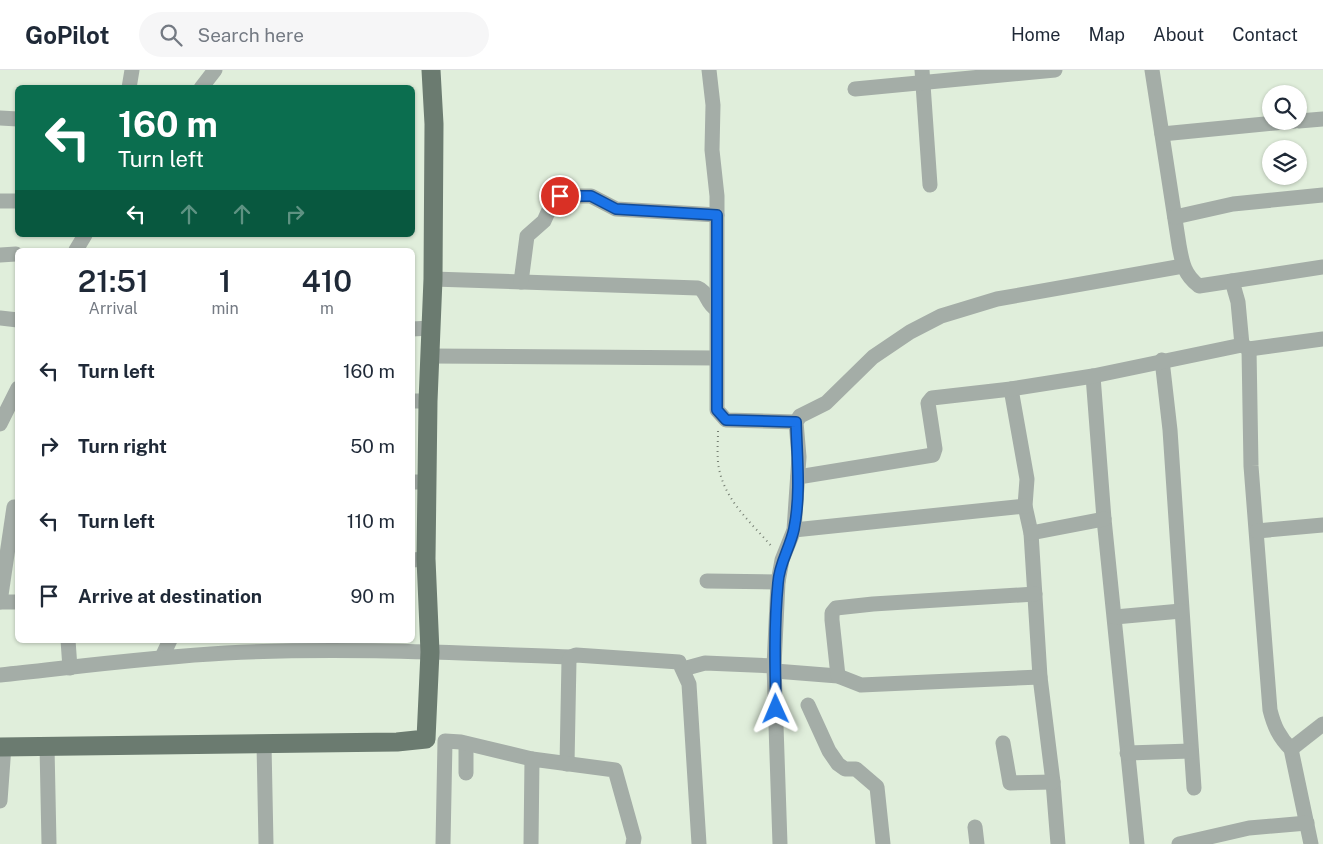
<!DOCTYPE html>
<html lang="en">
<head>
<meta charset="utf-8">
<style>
  :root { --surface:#fff; --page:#f6f6f7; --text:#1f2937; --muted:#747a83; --line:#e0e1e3 }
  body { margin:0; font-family:"Public Sans",sans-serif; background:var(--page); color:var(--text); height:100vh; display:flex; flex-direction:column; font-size:19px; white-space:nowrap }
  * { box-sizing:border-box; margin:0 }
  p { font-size:16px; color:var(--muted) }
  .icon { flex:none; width:28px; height:28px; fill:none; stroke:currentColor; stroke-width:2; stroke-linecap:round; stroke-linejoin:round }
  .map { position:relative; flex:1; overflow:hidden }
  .drawer { position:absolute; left:15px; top:178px; width:400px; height:395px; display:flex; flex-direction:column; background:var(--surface); border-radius:8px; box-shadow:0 1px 4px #0004 }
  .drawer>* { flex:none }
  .banner { position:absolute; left:15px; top:15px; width:400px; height:152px; border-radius:8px; box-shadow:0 1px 4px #0004; background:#0b6e4f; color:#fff; overflow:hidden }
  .buttons { position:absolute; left:1262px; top:15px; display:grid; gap:10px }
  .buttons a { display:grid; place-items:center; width:45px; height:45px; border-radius:50%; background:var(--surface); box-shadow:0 1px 4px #0004; font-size:25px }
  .pin { position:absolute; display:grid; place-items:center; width:42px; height:42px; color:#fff; margin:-21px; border:2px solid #fff; border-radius:50%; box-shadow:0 1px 5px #0007 }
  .me { position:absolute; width:55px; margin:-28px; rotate:359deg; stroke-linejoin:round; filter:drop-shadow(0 0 4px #0008) }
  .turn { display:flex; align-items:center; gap:18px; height:105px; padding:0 20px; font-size:22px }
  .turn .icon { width:65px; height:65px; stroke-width:2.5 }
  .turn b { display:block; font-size:35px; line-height:42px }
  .lanes { display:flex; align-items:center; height:48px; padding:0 20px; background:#0003; justify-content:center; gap:25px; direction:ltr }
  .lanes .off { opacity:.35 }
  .eta { display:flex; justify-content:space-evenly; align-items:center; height:85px; text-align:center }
  .eta b { font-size:30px; font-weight:600; line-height:35px }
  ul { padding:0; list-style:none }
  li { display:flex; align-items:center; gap:15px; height:75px; padding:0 20px }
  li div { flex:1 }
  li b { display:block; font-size:19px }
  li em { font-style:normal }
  header { display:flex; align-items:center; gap:30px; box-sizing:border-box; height:70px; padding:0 25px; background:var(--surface); border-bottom:1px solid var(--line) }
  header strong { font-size:24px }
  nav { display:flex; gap:28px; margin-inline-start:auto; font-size:18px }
  .search { width:350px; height:45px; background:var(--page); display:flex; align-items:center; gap:12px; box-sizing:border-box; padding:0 18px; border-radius:28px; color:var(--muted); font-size:19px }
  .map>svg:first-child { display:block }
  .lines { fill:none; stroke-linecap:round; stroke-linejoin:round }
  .path { stroke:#757e72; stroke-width:2; stroke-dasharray:1 4; stroke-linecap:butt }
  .minor { stroke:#a4ada7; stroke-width:15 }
  .major { stroke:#6b7b70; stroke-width:19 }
  .route-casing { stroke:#114b97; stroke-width:12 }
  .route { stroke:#1a73e8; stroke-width:9 }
</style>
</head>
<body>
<header>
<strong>GoPilot</strong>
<div class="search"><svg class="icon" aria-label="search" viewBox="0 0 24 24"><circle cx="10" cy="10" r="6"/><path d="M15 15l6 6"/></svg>Search here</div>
<nav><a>Home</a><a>Map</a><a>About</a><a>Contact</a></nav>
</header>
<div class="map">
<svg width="1323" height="774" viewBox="0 0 1323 774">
  <rect width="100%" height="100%" fill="#e0eedb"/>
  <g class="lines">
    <path class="path" d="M718,361C718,371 717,382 718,392C722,429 751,452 773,478"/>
    <g class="minor">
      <polyline points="709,0 713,35 712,80 717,126 717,340 726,350 796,352"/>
      <polyline points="922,0 930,115"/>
      <path d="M1152,0L1179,175C1182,192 1184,205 1199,216L1323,197"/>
      <polyline points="129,18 132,0"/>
      <polyline points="201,18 215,0"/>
      <polyline points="855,19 1055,0"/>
      <polyline points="0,48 18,49"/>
      <polyline points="1299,51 1323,49"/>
      <polyline points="1162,64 1295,51"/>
      <polyline points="0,131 18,131"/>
      <polyline points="1175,147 1233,134 1323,125"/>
      <polyline points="76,180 85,165"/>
      <polyline points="0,185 16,184"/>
      <path d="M433,209L698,218C707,221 706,233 716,239"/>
      <polyline points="1232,211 1238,232 1242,275"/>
      <polyline points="521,212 527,166 544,151 553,131 560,126 591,126 616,139 717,145"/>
      <polyline points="0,248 18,250"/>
      <polyline points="412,259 431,258"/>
      <path d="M1249,279L1251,396L1270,640C1274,656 1279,667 1291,679L1311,774"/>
      <polyline points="429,286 716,288"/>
      <polyline points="1162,290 1170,360 1194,718"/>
      <polyline points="1093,306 1104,449 1137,774"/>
      <polyline points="1011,319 1027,409 1025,436 1031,463 1040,607 1053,712 1058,774"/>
      <polyline points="412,331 428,331"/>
      <polyline points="0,354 18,318"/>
      <polyline points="798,407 933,385 935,379 928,333 932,328 1011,319 1093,306 1242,275 1249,279 1323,269"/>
      <polyline points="412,412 427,412"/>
      <polyline points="794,460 1025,436"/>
      <polyline points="1257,461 1323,455"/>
      <polyline points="1031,463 1104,449"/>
      <polyline points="412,490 426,489"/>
      <polyline points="707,511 778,512"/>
      <polyline points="0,532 14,437"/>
      <polyline points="1,532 18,532"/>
      <polyline points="1115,547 1181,541"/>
      <polyline points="68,570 70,598"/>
      <polyline points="162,587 170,570"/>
      <polyline points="683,599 705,593 774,596"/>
      <polyline points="775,601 838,606 861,615 1040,607"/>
      <path d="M0,605C75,597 151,587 226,583C341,577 457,583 571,587"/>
      <polyline points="838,606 832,550 832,543 836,538 873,534 1035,524"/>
      <polyline points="808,635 829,681 838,694 845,699 856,699 877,717 883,774"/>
      <polyline points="1003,673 1010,713 1053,712"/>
      <polyline points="264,674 266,774"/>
      <polyline points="47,676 49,774"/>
      <polyline points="1291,679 1323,654"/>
      <polyline points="1127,683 1191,681"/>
      <polyline points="567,694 569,590 571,587 576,585 679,592 689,614 699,774"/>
      <polyline points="466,703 466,674"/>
      <polyline points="0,731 4,676"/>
      <polyline points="975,757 977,774"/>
      <polyline points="443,774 445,671 461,672 532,689"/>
      <polyline points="531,774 532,689 615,700 634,768 633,774"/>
      <polyline points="780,774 774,596 778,512 782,490 794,460 799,387 796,352 800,346 826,333 873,287 910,262 941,246 997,229 1183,196"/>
      <polyline points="1179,774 1249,758 1307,753"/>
    </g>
    <polyline class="major" points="0,677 397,672 426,669 430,582 426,489 428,331 433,209 434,54 431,0"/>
  </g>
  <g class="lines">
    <g class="route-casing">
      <path id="route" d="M560,126H591L616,139L717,145V340L726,350L796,352C797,388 801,424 794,459C790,478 779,494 778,513C774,555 775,597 776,639"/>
    </g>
    <use href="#route" class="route"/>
  </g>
</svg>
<div class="buttons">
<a><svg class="icon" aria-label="search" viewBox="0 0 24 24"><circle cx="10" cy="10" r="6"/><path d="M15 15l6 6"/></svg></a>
<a><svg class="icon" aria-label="layers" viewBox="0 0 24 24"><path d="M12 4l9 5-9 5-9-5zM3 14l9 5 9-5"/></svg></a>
</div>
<div class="pin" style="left:560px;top:126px;background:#d93025"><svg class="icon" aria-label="arrive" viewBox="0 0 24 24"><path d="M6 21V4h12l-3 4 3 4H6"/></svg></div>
<svg class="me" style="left:776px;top:639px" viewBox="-20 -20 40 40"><path d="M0-17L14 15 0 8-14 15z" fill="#1a73e8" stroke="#fff" stroke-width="4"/></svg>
<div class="banner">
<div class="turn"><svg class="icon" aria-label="left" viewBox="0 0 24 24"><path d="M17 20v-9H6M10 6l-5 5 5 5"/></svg><div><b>160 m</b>Turn left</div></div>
<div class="lanes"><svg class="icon" aria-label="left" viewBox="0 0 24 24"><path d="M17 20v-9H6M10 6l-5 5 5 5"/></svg><svg class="icon off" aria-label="ahead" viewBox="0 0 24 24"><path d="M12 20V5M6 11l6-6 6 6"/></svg><svg class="icon off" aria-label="ahead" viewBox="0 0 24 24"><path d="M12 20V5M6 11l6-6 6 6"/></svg><svg class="icon off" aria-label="right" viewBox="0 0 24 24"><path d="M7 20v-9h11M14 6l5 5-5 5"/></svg></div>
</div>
<section class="drawer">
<div class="eta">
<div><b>21:51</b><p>Arrival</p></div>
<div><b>1</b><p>min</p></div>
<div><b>410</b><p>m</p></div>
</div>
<ul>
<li><svg class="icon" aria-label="left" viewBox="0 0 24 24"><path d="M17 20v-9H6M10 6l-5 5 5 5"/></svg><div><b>Turn left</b></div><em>160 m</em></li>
<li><svg class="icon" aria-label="right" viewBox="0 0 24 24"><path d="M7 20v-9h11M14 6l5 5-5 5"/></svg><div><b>Turn right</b></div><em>50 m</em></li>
<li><svg class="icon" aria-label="left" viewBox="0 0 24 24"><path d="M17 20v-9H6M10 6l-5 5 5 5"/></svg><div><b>Turn left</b></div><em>110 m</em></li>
<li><svg class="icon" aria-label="arrive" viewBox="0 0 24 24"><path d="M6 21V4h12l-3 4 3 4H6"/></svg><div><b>Arrive at destination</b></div><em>90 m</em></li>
</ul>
</section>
</div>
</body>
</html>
